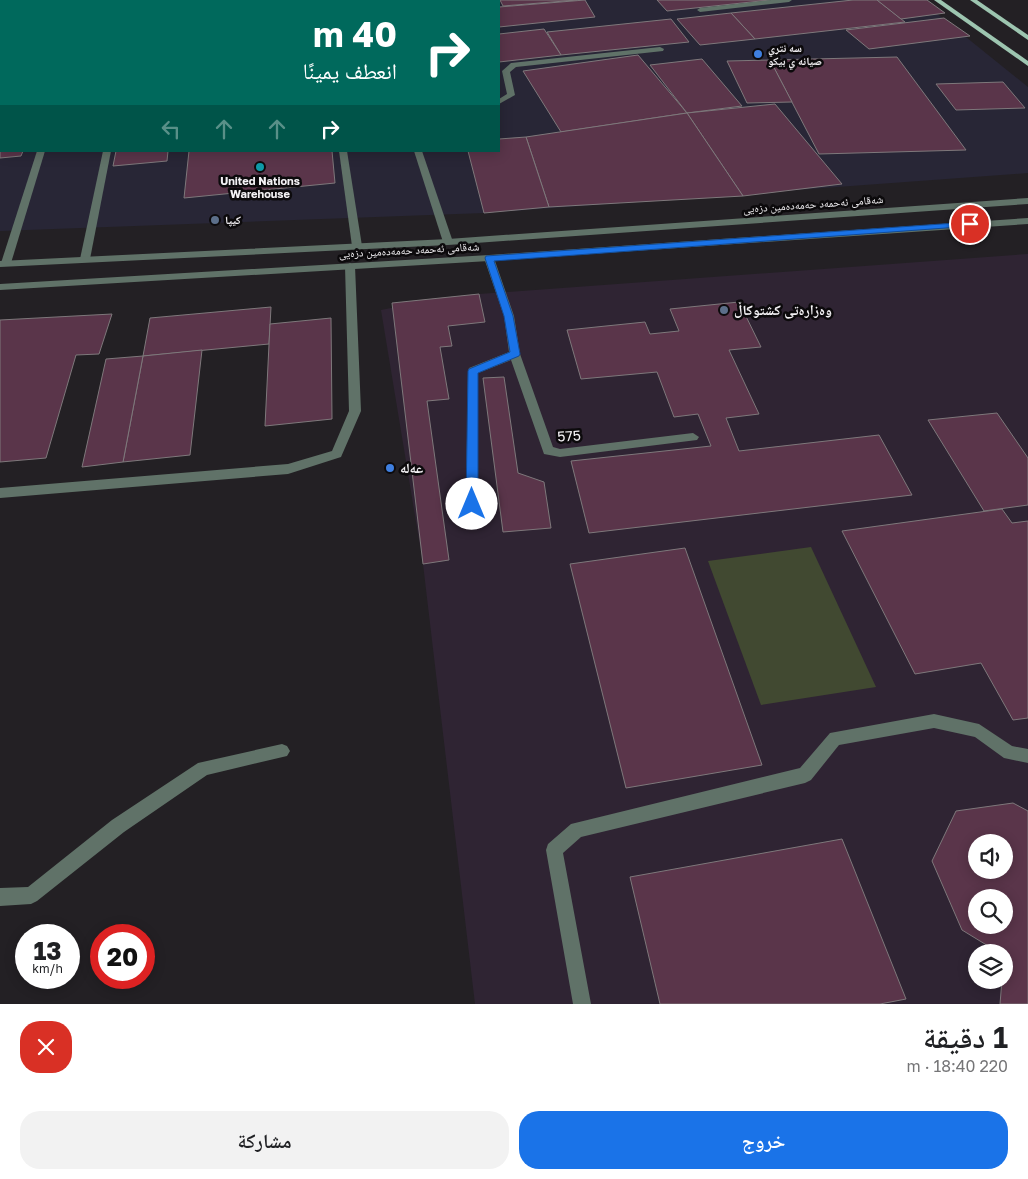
<!DOCTYPE html>
<html lang="ar">
<head>
<meta charset="utf-8">
<style>
  :root { --surface:#fff; --page:#f2f2f2; --text:#202124; --muted:#757577; --accent:#1a73e8 }
  body { margin:0; font-family:"Golos Text","Noto Naskh Arabic",sans-serif; background:var(--page); color:var(--text); direction:rtl; height:100vh; display:flex; flex-direction:column; font-size:19px; white-space:nowrap }
  * { box-sizing:border-box; margin:0 }
  p { font-size:16px; color:var(--muted) }
  .icon { flex:none; width:28px; height:28px; fill:none; stroke:currentColor; stroke-width:2; stroke-linecap:round; stroke-linejoin:round }
  .map { position:relative; height:1004px; overflow:hidden; direction:ltr }
  .sheet { display:flex; flex-direction:column; background:var(--surface); flex:1 }
  .sheet>* { flex:none }
  .top-card { position:absolute; left:0px; top:0px; width:500px; height:152px; box-shadow:0 2px 12px #0003; direction:rtl; background:#00695c; color:#fff; overflow:hidden }
  .tools { position:absolute; left:968px; top:834px; display:grid; gap:10px }
  .tools a { display:grid; place-items:center; width:45px; height:45px; border-radius:50%; background:var(--surface); box-shadow:0 2px 12px #0003; font-size:25px }
  .speed { position:absolute; left:15px; top:924px; display:flex; gap:10px; font-size:25px; font-weight:700; text-align:center }
  .speed>* { display:grid; place-content:center; width:65px; height:65px; border-radius:50%; background:var(--surface); box-shadow:0 2px 12px #0003; line-height:1 }
  .speed small { font-size:12px; font-weight:400 }
  .speed .limit { border:8px solid #d22; background:#fff; color:#111 }
  .pin { position:absolute; display:grid; place-items:center; width:42px; height:42px; color:#fff; margin:-21px; border:2px solid #fff; border-radius:50%; box-shadow:0 1px 5px #0007 }
  .me { position:absolute; width:55px; margin:-28px; rotate:0deg; stroke-linejoin:round; filter:drop-shadow(0 0 4px #0008) }
  .turn { display:flex; align-items:center; gap:18px; height:105px; padding:0 20px; font-size:22px }
  .turn .icon { width:65px; height:65px; stroke-width:2.5 }
  .turn b { display:block; font-size:35px; line-height:42px }
  .lanes { display:flex; align-items:center; height:48px; padding:0 20px; background:#0003; justify-content:center; gap:25px; direction:ltr }
  .lanes .off { opacity:.35 }
  .round { display:grid; place-items:center; flex:none; width:52px; height:52px; border-radius:20px; background:var(--page) }
  .overview { display:flex; align-items:center; justify-content:space-between; height:85px; padding:0 20px }
  h1 { font-size:30px; font-weight:600; line-height:38px }
  .action { display:flex; gap:10px; margin-top:auto; padding:10px 20px }
  .action a { flex:1; height:58px; border-radius:20px; background:var(--accent); color:#fff; font-size:20px; font-weight:600; line-height:58px; text-align:center }
  .action a+a { background:var(--page); color:var(--text) }
  .map>svg:first-child { display:block }
  .industrial { fill:#282636; fill-rule:evenodd }
  .education { fill:#2f2433; fill-rule:evenodd }
  .green { fill:#414931 }
  .building { fill:#5a354a; stroke:#7e787b; fill-rule:evenodd }
  .lines { fill:none; stroke-linecap:round; stroke-linejoin:round }
  .service { fill:#607268; fill-rule:evenodd }
  .minor { fill:#607268; fill-rule:evenodd }
  .tertiary { fill:#607268; fill-rule:evenodd }
  .primary { fill:#9dc5b0; fill-rule:evenodd }
  .route { fill:#1a73e8; stroke:#114b97 }
  .shop-dot { fill:#3f7fe0; stroke:#0c0a0c; stroke-width:2 }
  .culture-dot { fill:#0f9aa8; stroke:#0c0a0c; stroke-width:2 }
  .service-dot { fill:#5c6f8a; stroke:#0c0a0c; stroke-width:2 }
  .labels { text-anchor:middle; stroke-width:5; stroke-linejoin:round; paint-order:stroke }
  .far-poi-label { font-size:11px; font-weight:bold; fill:#f3f1f4; stroke:#0c0a0c; text-anchor:start }
  .far-street-label { font-size:11px; fill:#f3f1f4; stroke:#0c0a0c }
  .poi-label { font-size:14px; font-weight:bold; fill:#f3f1f4; stroke:#0c0a0c; text-anchor:start }
  .street-label { font-size:14px; fill:#f3f1f4; stroke:#0c0a0c }
</style>
</head>
<body>
<div class="map">
<svg width="1028" height="1004" viewBox="0 0 1028 1004">
  <rect width="100%" height="100%" fill="#232024"/>
  <path class="industrial" d="M0,0H920L1028,87V173L484,213L0,231ZM1,1H499V151H1Z"/>
  <path class="education" d="M1028,254V1004H475L423,564L381,310L441,298L479,294ZM976,842H1004V870H976ZM976,898H1004V925H976ZM976,952H1004V980H976Z"/>
  <polygon class="green" points="811,547 876,687 761,705 708,561"/>
  <g class="building">
    <polygon points="0,0 77,0 1,1 0,30"/>
    <rect x="140" y="0" width="178" height="1"/>
    <polygon points="500,0 577,0 503,6"/>
    <polygon points="585,0 595,17 499,27 499,7"/>
    <polygon points="657,0 770,0 667,11"/>
    <polygon points="853,0 877,0 905,22 755,39 731,13"/>
    <polygon points="877,0 927,0 945,13 901,19"/>
    <polygon points="731,13 755,39 700,45 677,19"/>
    <polygon points="944,18 970,36 869,49 846,30"/>
    <polygon points="671,19 689,42 561,55 547,32"/>
    <polygon points="544,29 561,55 499,62 499,34"/>
    <polygon points="638,55 687,113 561,132 523,71"/>
    <polygon points="897,57 966,150 819,154 770,60"/>
    <polygon points="702,59 742,106 687,113 650,65"/>
    <polygon points="770,60 792,102 747,103 727,61"/>
    <polygon points="1,69 1,120 0,120 0,70"/>
    <polygon points="1003,82 1025,108 956,110 936,84"/>
    <polygon points="775,104 842,184 743,196 687,113"/>
    <polygon points="687,113 743,196 549,207 526,137"/>
    <polygon points="0,128 1,151 23,151 21,156 0,158"/>
    <polygon points="526,137 549,207 484,213 468,151 499,151 499,139"/>
    <polygon points="116,151 168,151 167,161 113,166"/>
    <polygon points="189,151 332,151 335,183 184,198"/>
    <polygon points="479,294 485,322 448,326 452,346 440,347 449,399 427,401 449,560 423,564 392,303"/>
    <polygon points="739,302 761,347 729,350 759,414 726,418 739,451 879,435 912,495 589,533 571,461 711,446 698,414 674,417 657,372 581,379 567,330 645,322 650,334 679,331 670,309"/>
    <polygon points="271,307 269,344 143,356 150,318"/>
    <polygon points="112,314 99,354 76,355 46,458 0,462 0,320"/>
    <polygon points="331,318 332,419 265,426 270,324"/>
    <polygon points="202,350 190,455 123,462 143,356"/>
    <polygon points="143,356 123,462 82,467 106,359"/>
    <polygon points="504,377 518,473 544,482 551,528 503,532 483,378"/>
    <polygon points="997,413 1028,458 1028,505 984,511 928,420"/>
    <polygon points="1002,509 1012,523 1028,521 1028,718 1013,720 981,663 915,674 842,531"/>
    <polygon points="685,548 762,765 626,788 570,564"/>
    <path d="M1013,803L1028,811V1004H1000L1002,980H1004V952H998L962,930L932,861L956,811ZM976,842H1004V870H976ZM976,898H1004V925H976Z"/>
    <polygon points="842,839 906,999 880,1004 660,1004 630,877"/>
  </g>
  <g class="lines">
    <g class="service">
      <polygon points="771,0 792,0 789,2 700,12 697,10 700,8"/>
      <polygon points="660,47 664,49 663,51 516,67 510,72 515,95 499,104 499,99 507,94 502,71 511,63"/>
      <polygon points="103,151 111,151 90,259 85,262 80,259"/>
      <polygon points="339,151 347,151 362,246 357,249 352,246"/>
      <polygon points="489,255 494,258 514,316 520,354 553,447 560,449 693,433 699,437 697,440 560,457 544,454 511,360 478,373 478,504 476,507 468,507 466,504 468,371 469,368 509,352 504,316 484,258"/>
      <polygon points="282,744 287,746 290,751 287,756 207,775 124,832 37,901 31,904 0,906 0,888 28,887 112,820 198,763"/>
    </g>
    <g class="minor">
      <polygon points="365,0 372,0 372,1 366,1"/>
      <polygon points="37,151 45,151 11,263 9,265 3,265 1,263"/>
      <polygon points="414,151 422,151 453,242 451,244 445,244 443,242"/>
      <polygon points="350,263 355,266 361,411 341,457 288,474 0,498 0,488 288,464 332,451 349,411 345,266"/>
      <polygon points="934,714 979,724 1012,746 1028,749 1028,763 1004,758 975,737 934,728 839,745 811,780 805,783 581,837 563,853 591,1004 573,1004 546,850 548,844 571,824 800,768 830,733"/>
    </g>
    <g class="tertiary">
      <polygon points="1028,198 1028,204 448,245 0,267 0,261 448,239"/>
      <polygon points="1028,218 1028,224 489,261 0,290 0,284 489,255"/>
    </g>
    <g class="primary">
      <polygon points="934,0 941,0 1028,61 1028,66"/>
      <polygon points="970,0 977,0 1028,35 1028,40"/>
    </g>
  </g>
  <polygon class="route" points="970,222 974,224 973,226 494,261 513,316 520,354 519,356 478,373 478,504 476,508 468,508 466,504 468,371 469,369 510,352 504,316 485,258 486,256"/>
  <g class="shop-dot">
    <circle cx="758" cy="54" r="5"/>
    <circle cx="390" cy="468" r="5"/>
  </g>
  <circle class="culture-dot" cx="260" cy="167" r="5"/>
  <g class="service-dot">
    <circle cx="215" cy="220" r="5"/>
    <circle cx="724" cy="310" r="5"/>
  </g>
  <g class="labels">
    <g class="far-poi-label">
      <text x="768" y="52">سه نتري<tspan x="768" dy="13">صيانه ي بيكو</tspan></text>
      <text x="260" y="185" text-anchor="middle">United Nations<tspan x="260" dy="13">Warehouse</tspan></text>
      <text x="225" y="224">كيپا</text>
    </g>
    <g class="far-street-label">
      <text transform="translate(813 204) rotate(-4)" y="4">شەقامی ئەحمەد حەمەدەمین دزەیی</text>
      <text transform="translate(409 250) rotate(-3)" y="4">شەقامی ئەحمەد حەمەدەمین دزەیی</text>
    </g>
    <g class="poi-label">
      <text x="734" y="315">وەزارەتی کشتوکاڵ</text>
      <text x="400" y="473">عەلە</text>
    </g>
    <g class="street-label">
      <text transform="translate(569 436) rotate(-3)" y="5">575</text>
    </g>
  </g>
</svg>
<div class="tools">
<a><svg class="icon" aria-label="sound" viewBox="0 0 24 24"><path d="M4 9h4l5-4v14l-5-4H4zM17 9q2 3 0 6"/></svg></a>
<a><svg class="icon" aria-label="search" viewBox="0 0 24 24"><circle cx="10" cy="10" r="6"/><path d="M15 15l6 6"/></svg></a>
<a><svg class="icon" aria-label="layers" viewBox="0 0 24 24"><path d="M12 4l9 5-9 5-9-5zM3 14l9 5 9-5"/></svg></a>
</div>
<div class="speed"><div>13<small>km/h</small></div><div class="limit">20</div></div>
<div class="pin" style="left:970px;top:224px;background:#d93025"><svg class="icon" aria-label="arrive" viewBox="0 0 24 24"><path d="M6 21V4h12l-3 4 3 4H6"/></svg></div>
<svg class="me" style="left:472px;top:504px" viewBox="-20 -20 40 40"><circle r="19" fill="#fff"/><path d="M0-13L10 11 0 6-10 11z" fill="#1a73e8"/></svg>
<div class="top-card">
<div class="turn"><svg class="icon" aria-label="right" viewBox="0 0 24 24"><path d="M7 20v-9h11M14 6l5 5-5 5"/></svg><div><b>40 m</b>انعطف يمينًا</div></div>
<div class="lanes"><svg class="icon off" aria-label="left" viewBox="0 0 24 24"><path d="M17 20v-9H6M10 6l-5 5 5 5"/></svg><svg class="icon off" aria-label="ahead" viewBox="0 0 24 24"><path d="M12 20V5M6 11l6-6 6 6"/></svg><svg class="icon off" aria-label="ahead" viewBox="0 0 24 24"><path d="M12 20V5M6 11l6-6 6 6"/></svg><svg class="icon" aria-label="right" viewBox="0 0 24 24"><path d="M7 20v-9h11M14 6l5 5-5 5"/></svg></div>
</div>
</div>
<section class="sheet">
<div class="overview"><div><h1>1 دقيقة</h1><p>220 m · 18:40</p></div><a class="round" style="background:#d93025;color:#fff"><svg class="icon" aria-label="close" viewBox="0 0 24 24"><path d="M6 6l12 12M18 6L6 18"/></svg></a></div>
<div class="action"><a>خروج</a><a>مشاركة</a></div>
</section>
</body>
</html>
